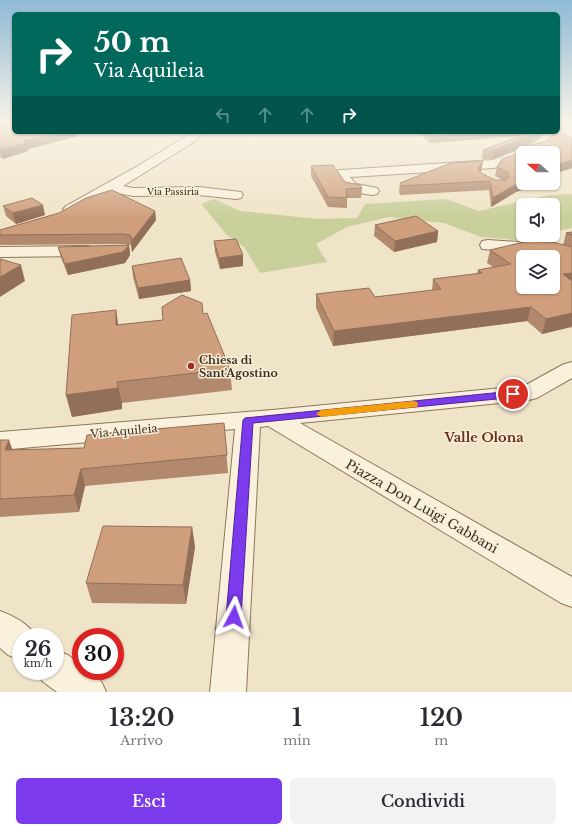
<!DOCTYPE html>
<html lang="it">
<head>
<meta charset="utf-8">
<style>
  :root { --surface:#fff; --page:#f2f2f3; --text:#2b2b33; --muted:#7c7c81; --accent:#7c3aed }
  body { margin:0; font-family:"Libre Baskerville",serif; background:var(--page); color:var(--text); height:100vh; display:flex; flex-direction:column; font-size:15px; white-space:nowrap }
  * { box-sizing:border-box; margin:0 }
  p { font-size:13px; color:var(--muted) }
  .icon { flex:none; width:22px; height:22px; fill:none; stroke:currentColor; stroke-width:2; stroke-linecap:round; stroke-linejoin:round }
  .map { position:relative; height:692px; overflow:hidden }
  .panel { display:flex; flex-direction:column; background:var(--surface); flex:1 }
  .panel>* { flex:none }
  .guide { position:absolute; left:12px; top:12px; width:548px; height:122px; border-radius:6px; box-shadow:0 1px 3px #0004; background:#00695c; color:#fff; overflow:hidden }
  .needle { width:26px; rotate:291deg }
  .buttons { position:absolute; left:516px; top:146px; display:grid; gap:8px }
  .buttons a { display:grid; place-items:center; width:44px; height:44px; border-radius:6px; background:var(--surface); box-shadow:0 1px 3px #0004; font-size:20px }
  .speed { position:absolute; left:12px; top:628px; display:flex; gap:8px; font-size:20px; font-weight:700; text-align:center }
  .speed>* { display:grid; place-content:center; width:52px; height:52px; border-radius:50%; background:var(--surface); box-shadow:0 1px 3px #0004; line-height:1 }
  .speed small { font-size:10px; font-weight:400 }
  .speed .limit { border:6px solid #d22; background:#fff; color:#111 }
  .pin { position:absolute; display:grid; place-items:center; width:34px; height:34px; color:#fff; margin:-17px; border:2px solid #fff; border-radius:50%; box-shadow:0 1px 4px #0007 }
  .me { position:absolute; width:44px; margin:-22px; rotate:4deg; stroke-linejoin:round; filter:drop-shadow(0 0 3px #0008) }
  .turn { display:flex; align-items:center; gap:14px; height:84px; padding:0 16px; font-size:18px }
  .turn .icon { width:52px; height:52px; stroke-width:2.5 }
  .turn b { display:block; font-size:28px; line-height:34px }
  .lanes { display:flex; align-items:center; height:38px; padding:0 16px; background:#0003; justify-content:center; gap:20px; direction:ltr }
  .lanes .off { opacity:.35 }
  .eta { display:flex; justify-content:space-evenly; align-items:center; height:68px; text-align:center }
  .eta b { font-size:24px; font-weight:600; line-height:28px }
  .cta { display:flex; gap:8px; margin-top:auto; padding:8px 16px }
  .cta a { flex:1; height:46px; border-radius:6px; background:var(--accent); color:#fff; font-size:16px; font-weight:600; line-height:46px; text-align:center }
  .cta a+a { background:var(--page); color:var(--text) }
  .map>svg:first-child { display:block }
  .green { fill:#c9cf9b }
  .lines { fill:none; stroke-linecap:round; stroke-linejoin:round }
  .minor-casing { stroke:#8d765c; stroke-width:2 }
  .tertiary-casing { stroke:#8d765c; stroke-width:2 }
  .minor { fill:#faf1dc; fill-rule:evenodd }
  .tertiary { fill:#faf1dc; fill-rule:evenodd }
  .wall { fill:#b2896c }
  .shaded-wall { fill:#916f58 }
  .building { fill:#cf9f7d; stroke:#916f58; fill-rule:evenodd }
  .route { fill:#7c3aed; stroke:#51269a }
  .slow { fill:#f59e0b }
  .poi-dot { fill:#9e2a2b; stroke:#f7eed8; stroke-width:1.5 }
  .labels { text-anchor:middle; stroke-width:3; stroke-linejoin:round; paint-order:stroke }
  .far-street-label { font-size:9px; fill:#3d2e20; stroke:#f7eed8 }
  .poi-label { font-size:11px; font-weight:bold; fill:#3d2e20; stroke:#f7eed8; text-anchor:start }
  .street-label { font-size:11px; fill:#3d2e20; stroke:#f7eed8 }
  .quarter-label { font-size:13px; font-weight:bold; fill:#6b2e1e; stroke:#f7eed8 }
  .near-street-label { font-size:13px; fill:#3d2e20; stroke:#f7eed8 }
</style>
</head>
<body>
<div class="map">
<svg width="572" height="692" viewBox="0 0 572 692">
  <rect width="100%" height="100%" fill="#f0e4c8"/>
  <polygon class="green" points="572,194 572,228 553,232 553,205 523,205 523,235 549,235 549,243 481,237 444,223 389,217 347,227 316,244 327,262 260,273 244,247 227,235 201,204 214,199 241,211 318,219 357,218 365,204 446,199 479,211 549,195"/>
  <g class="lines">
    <g class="minor-casing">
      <g id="minor">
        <polygon points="189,132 201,132 197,140 123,186 133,188 199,187 241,192 243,195 241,198 236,199 199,195 133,196 112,192 76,212 71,214 66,212 63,209 66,206 136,167 188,135"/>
        <path d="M544,132H556V135C548,147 537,153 523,153V158L494,168L350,177L356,184L377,188L379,191L377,194L372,195L346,191L334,174L336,171L341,170L493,160L528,146L542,137Z"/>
        <polygon points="488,240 550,244 572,250 572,260 549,254 482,249 480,245 482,241"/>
        <polygon points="87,246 93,247 95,251 93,255 87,256 0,257 0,247"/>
        <polygon points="572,362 572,378 537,398 529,400 300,423 572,577 572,607 561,603 268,426 260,427 246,692 210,692 235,429 0,450 0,432 272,410 524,386 564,364"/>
      </g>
    </g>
    <g class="tertiary-casing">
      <g id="tertiary">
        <polygon points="558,122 567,122 572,127 572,138 568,137 558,126"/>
        <path d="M0,611C13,616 30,624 36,637H21V660L8,655L0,648Z"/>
        <path d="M55,650L68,655L81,665V671C96,671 101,679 106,692H57L42,681L38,671H55Z"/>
      </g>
    </g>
    <use href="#minor" class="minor"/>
    <use href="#tertiary" class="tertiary"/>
  </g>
  <g class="wall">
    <polygon points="0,122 78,136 28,149 28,151 3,159 0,157"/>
    <polygon points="418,132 542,132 541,136 527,145 493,159 482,159 483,150 520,136 430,143"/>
    <polygon points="556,132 572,138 572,168 553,174 553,153 523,153 523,183 538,183 538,184 516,192 491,207 489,190 400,195 399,192 400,183 451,163 483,161 481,170 480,172 481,173 495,180 503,180 495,176 497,167 502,159 525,151 526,146 544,142"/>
    <polygon points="311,166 345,182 362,188 361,198 347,198 347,208 328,207 311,176"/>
    <polygon points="3,206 45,215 16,224 6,216"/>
    <polygon points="155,211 156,220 132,252 131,245 129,245 130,255 125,263 68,275 61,258 58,247 128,245 124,244 0,245 0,230"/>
    <polygon points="375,225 438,231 437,242 394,252 374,236"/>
    <polygon points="572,232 572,328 571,327 542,334 527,321 333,346 316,308 316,294 375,297 432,291 433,279 477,274 478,270 493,267 487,263 490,250 563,245 566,233"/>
    <polygon points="214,241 243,266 220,269 215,252"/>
    <polygon points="132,266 190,280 191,291 139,299 133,277"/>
    <polygon points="116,310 118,325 163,320 203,314 230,369 232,390 122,403 122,409 72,417 66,395"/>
    <polygon points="224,423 228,473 85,486 79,512 0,517 0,440 12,450 84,448"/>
    <polygon points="192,527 195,547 186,604 92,603 86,583"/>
  </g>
  <g class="shaded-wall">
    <polygon points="61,132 77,132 78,136 28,149 28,151 3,159 0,150 24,141"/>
    <polygon points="480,132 542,132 541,136 527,145 493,159 494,150 530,135 430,143 431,136"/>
    <polygon points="572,160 572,168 553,174 553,166"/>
    <polygon points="483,161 481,170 477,178 478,169"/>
    <polygon points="523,181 523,183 538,183 538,184 516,192 491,207 493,198 518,183"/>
    <polygon points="43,205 45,215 16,224 13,213"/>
    <polygon points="155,211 156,220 132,252 131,242"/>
    <polygon points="438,231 437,242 394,252 395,241"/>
    <polygon points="129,245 130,255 125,263 68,275 65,264"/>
    <polygon points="243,255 243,266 220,269 219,258"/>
    <polygon points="21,265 25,281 0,297 0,277"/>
    <polygon points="572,273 572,286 563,274"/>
    <polygon points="190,280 191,291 139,299 138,288"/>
    <polygon points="531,307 527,321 333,346 334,331"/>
    <polygon points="116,310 119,330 116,325"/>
    <polygon points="572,313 572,325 571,327 542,334 546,319"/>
    <polygon points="117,382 122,403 122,409 72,417 66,395"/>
    <polygon points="9,440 15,457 5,450"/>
    <polygon points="81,469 85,486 79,512 74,495"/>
    <polygon points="192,527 195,547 186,604 183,585"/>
  </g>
  <g class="building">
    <polygon points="0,122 14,122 14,132 61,132 24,141 26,143 0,150"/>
    <polygon points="427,132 480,132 431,136"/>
    <polygon points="531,132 536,132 529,136 494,150 483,150"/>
    <polygon points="556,132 572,138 572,160 553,166 553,153 523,153 523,181 518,183 493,198 490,181 401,186 400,183 451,163 483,161 478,169 481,173 495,180 506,180 509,177 507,172 497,167 502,159 525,151 526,146 544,142"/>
    <polygon points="333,165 345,182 360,185 362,188 346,189 347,198 328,197 311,166"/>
    <polygon points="112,190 155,211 131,242 132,239 130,235 123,234 0,235 0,230 59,213 86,198"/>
    <polygon points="32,198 43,205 13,213 3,206"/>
    <polygon points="416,216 438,231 395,241 375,225"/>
    <polygon points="572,232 572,235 566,233"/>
    <polygon points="236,239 243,255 219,258 214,241"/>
    <path d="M528,241L552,242L572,247V273L563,274L572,281V313L546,319L531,307L334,331L316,294L369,288L375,297L441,289L433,279L482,273L478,270L511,264L490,250ZM523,257H553V287H523Z"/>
    <polygon points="129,245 123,252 65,264 58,247"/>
    <polygon points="181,258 190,280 138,288 132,266"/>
    <polygon points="0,259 21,265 0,277"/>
    <polygon points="182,295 202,303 203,314 207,313 230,369 117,382 118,388 66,395 72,315 116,310 116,325 163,320 162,307"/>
    <polygon points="224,423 227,455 81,469 74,495 0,499 0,440 9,440 5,450 84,448 87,435"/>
    <polygon points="103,526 192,527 183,585 86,583"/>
  </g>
  <linearGradient id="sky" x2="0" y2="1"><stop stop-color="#8fbad6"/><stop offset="0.56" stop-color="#f8f3e6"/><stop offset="1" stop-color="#f8f3e6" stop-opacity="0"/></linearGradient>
  <rect width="572" height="219" fill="url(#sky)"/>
  <polygon class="route" points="513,391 517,392 518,394 517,397 253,423 241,617 239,621 234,623 229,621 226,617 243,420 245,418"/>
  <polygon class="slow" points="413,401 417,402 418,404 417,407 321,417 316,414 321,410"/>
  <circle class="poi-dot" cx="191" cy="366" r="4"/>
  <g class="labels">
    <g class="far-street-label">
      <text x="173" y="195">Via Passiria</text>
    </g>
    <g class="poi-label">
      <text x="199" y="364">Chiesa di<tspan x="199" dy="13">Sant'Agostino</tspan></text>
    </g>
    <g class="street-label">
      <text transform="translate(124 431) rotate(-5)" y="4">Via Aquileia</text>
    </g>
    <g class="quarter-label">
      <text x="484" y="442">Valle Olona</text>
    </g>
    <g class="near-street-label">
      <text transform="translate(422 506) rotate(30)" y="5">Piazza Don Luigi Gabbani</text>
    </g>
  </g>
</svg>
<div class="buttons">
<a><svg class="needle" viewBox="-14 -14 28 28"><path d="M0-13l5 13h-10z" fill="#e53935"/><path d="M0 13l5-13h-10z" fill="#7c7c81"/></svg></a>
<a><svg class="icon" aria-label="sound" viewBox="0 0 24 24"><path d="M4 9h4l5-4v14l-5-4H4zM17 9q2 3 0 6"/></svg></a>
<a><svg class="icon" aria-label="layers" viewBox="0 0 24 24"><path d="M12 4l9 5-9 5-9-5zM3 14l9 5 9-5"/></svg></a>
</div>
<div class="speed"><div>26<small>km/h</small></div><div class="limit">30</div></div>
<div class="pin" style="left:513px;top:394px;background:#d93025"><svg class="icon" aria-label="arrive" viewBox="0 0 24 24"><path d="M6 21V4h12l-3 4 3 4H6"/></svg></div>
<svg class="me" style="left:234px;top:617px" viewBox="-20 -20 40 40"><path d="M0-17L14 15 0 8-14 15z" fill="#7c3aed" stroke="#fff" stroke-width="4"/></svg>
<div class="guide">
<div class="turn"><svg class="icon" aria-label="right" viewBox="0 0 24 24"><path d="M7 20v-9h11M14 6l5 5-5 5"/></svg><div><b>50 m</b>Via Aquileia</div></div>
<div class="lanes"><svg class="icon off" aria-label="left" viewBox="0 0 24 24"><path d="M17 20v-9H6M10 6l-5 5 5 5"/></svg><svg class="icon off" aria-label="ahead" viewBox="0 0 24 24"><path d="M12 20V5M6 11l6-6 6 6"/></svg><svg class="icon off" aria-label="ahead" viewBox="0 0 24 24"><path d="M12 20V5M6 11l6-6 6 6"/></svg><svg class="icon" aria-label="right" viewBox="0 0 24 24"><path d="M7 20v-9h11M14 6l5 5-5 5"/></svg></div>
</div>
</div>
<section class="panel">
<div class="eta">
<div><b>13:20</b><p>Arrivo</p></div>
<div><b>1</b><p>min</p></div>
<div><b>120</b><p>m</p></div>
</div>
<div class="cta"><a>Esci</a><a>Condividi</a></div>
</section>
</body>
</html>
